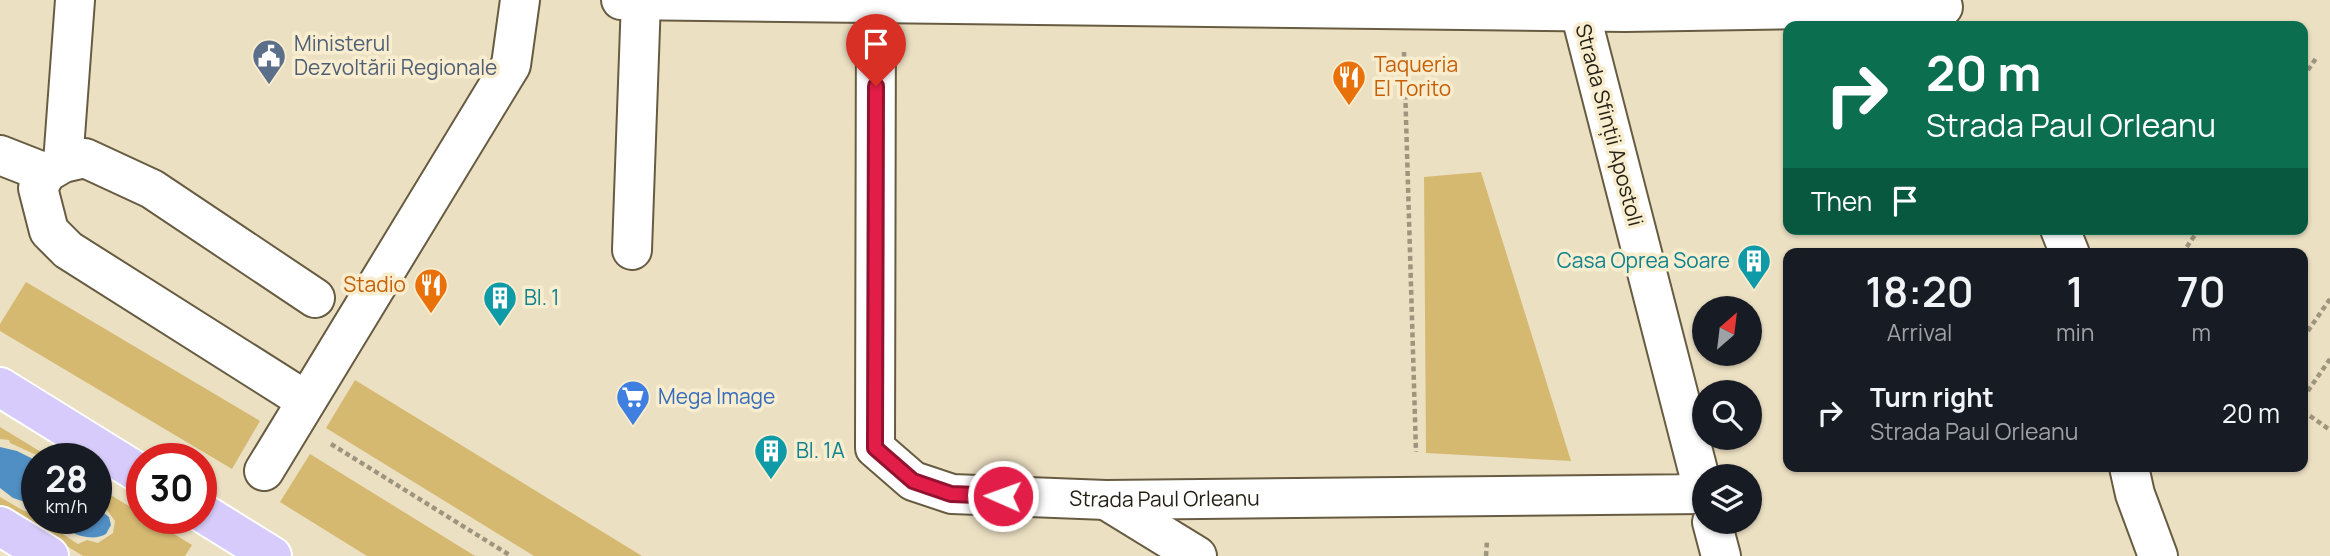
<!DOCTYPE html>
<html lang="en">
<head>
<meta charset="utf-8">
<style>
  :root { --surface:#171b24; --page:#20242c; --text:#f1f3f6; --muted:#9ea1a6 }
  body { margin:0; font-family:Manrope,sans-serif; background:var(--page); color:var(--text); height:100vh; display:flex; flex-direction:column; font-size:26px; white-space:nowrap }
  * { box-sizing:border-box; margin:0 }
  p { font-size:23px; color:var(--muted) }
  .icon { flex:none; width:38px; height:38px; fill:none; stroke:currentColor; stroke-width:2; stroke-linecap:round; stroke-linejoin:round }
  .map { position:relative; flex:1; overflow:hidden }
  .details { position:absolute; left:1783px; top:248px; width:525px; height:224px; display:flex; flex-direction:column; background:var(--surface); border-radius:14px; box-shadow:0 2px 5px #0004 }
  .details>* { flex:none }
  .hud { position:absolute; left:1783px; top:21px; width:525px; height:214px; border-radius:14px; box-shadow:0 2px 5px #0004; background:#0b6e4f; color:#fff; overflow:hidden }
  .needle { width:46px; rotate:28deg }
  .controls { position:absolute; left:1692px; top:296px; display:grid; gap:14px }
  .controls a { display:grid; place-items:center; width:70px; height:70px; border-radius:50%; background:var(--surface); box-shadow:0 2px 5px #0004; font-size:35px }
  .speed { position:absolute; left:21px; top:443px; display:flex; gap:14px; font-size:35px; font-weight:700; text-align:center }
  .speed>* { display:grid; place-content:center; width:91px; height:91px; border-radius:50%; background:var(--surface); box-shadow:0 2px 5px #0004; line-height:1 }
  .speed small { font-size:18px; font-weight:400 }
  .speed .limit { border:10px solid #d22; background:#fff; color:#111 }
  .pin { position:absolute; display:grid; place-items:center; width:60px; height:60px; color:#fff; margin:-72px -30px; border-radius:50% 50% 50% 0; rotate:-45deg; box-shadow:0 0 7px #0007 }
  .pin .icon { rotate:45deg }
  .me { position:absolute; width:77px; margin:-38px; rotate:272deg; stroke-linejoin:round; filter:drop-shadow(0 0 5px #0008) }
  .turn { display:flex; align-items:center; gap:24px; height:147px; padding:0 28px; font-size:32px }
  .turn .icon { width:91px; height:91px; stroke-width:2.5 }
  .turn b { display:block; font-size:49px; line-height:60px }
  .then { display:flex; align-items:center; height:66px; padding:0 28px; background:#0003; gap:14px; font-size:26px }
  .eta { display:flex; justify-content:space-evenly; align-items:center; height:119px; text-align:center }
  .eta b { font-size:42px; font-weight:600; line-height:49px }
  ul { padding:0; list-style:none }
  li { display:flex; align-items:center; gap:21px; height:91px; padding:0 28px }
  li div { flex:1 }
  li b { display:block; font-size:26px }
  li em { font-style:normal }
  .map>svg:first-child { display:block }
  .green { fill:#d5b971 }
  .water { fill:#508fc3 }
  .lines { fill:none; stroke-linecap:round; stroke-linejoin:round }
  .minor-casing { stroke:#675c42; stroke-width:42 }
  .major-casing { stroke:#fff; stroke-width:42 }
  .path { stroke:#9e957f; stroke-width:4.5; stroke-dasharray:5 3.5; stroke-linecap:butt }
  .minor { stroke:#fff; stroke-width:38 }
  .major { stroke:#d6cbfa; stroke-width:38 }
  .route-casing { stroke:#92132f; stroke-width:18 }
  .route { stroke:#e11d48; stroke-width:12 }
  .labels { text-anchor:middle; stroke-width:7; stroke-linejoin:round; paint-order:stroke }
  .service-label { font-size:21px; fill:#4e5e75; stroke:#f9edcf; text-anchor:start }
  .food-label { font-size:21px; fill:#c56008; stroke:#f9edcf; text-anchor:start }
  .street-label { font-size:21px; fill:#231f14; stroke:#f9edcf }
  .culture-label { font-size:21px; fill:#0d838f; stroke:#f9edcf; text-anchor:start }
  .shop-label { font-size:21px; fill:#366cbe; stroke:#f9edcf; text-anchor:start }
</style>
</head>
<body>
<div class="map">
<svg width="2330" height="556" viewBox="0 0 2330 556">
  <rect width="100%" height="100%" fill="#ece0c3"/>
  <g class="green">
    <polygon points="1481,172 1571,461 1426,453 1424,177"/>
    <polygon points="26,282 260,421 232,469 0,331 0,324"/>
    <polygon points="355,380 642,556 534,556 326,428"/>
    <polygon points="0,427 51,458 43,458 10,443 9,440 0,439"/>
    <polygon points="310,454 475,556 367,556 280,502"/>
    <polygon points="96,486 142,514 142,518 148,518 192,545 185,556 83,556 0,505 0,497 24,511 37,513 37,518 49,518 55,529 78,544 87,540 98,543 113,533 115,521 104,506 103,497 96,492"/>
  </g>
  <g class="water">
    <polygon points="0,447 17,451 37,461 37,506 13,498 0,488"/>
    <path d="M96,500L100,510L109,517L111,525L106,534C91,543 64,533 56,518H96Z"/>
  </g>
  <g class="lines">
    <g class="minor-casing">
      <g id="minor">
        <polyline points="621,0 1625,12 1943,7"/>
        <path id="s1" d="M876,3L875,448L913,481L952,494L1106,500L1704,494L1577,0"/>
        <polyline points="0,155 46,173"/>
        <polyline points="63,163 75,0"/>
        <polyline points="2060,229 2070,254"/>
        <polyline points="632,250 641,0"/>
        <polyline points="305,400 68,250 49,231 38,188 46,173 63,163 85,158 152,189 315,298"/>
        <polyline points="2129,467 2135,494 2158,556"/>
        <polyline points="264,471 511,65 520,0"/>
        <polyline points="1106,500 1197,556"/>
        <polyline points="1712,522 1721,556"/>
      </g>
    </g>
    <g class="major-casing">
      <g id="major">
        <polyline points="0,387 142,475"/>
        <polyline points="201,512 272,556"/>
        <polyline points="0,526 49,556"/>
      </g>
    </g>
    <g class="path">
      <polyline points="1404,52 1416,452"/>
      <polyline points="2303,77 2317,57"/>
      <polyline points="2182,254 2199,229"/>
      <polyline points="2303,338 2330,299"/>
      <polyline points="2303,398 2330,359"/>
      <polyline points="2303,411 2330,430"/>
      <polyline points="331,444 511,556"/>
      <polyline points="1486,556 1487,541"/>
    </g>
    <use href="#minor" class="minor"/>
    <use href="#major" class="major"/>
  </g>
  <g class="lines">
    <g class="route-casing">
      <polyline id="route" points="876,86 875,448 913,481 951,494 1003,496"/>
    </g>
    <use href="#route" class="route"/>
  </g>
  <defs>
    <g id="civic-pin" transform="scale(1.75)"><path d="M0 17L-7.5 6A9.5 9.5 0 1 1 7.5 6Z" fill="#5c6f8a" stroke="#f9edcf"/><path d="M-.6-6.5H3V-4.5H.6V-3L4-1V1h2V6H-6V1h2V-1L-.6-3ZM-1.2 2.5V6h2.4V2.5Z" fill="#fff"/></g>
    <g id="restaurant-pin" transform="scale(1.75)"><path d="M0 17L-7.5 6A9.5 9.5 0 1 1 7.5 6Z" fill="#e8710a" stroke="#f9edcf"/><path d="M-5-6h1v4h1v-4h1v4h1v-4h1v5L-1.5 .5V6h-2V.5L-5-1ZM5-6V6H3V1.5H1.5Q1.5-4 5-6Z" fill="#fff"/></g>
    <g id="building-pin" transform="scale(1.75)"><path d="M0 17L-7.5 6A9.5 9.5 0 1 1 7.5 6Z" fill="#0f9aa8" stroke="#f9edcf"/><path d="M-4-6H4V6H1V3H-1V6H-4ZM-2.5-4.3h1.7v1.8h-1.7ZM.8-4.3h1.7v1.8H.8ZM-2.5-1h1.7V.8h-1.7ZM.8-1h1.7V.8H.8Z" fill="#fff"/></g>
    <g id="supermarket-pin" transform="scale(1.75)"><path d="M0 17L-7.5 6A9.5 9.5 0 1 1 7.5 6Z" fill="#3f7fe0" stroke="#f9edcf"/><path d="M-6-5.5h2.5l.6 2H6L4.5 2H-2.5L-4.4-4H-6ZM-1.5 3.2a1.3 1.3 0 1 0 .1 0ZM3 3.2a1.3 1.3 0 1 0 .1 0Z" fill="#fff"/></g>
  </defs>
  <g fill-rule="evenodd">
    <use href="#civic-pin" x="269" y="56"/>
    <use href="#restaurant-pin" x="1349" y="77"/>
    <use href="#building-pin" x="1754" y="261"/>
    <use href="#restaurant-pin" x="431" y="285"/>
    <use href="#building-pin" x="500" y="298"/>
    <use href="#supermarket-pin" x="633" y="397"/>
    <use href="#building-pin" x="771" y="451"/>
  </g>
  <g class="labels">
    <g class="service-label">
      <text x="294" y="51">Ministerul<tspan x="294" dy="24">Dezvoltării Regionale</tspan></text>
    </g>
    <g class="food-label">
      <text x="1374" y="72">Taqueria<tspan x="1374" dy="24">El Torito</tspan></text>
      <text x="406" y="292" text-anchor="end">Stadio</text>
    </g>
    <g class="street-label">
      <text transform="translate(1609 125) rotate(75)" y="7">Strada Sfinții Apostoli</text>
      <text dy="7" stroke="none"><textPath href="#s1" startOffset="749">Strada Paul Orleanu</textPath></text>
    </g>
    <g class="culture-label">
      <text x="1730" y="268" text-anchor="end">Casa Oprea Soare</text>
      <text x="524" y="305">Bl. 1</text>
      <text x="796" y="458">Bl. 1A</text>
    </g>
    <g class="shop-label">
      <text x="658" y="404">Mega Image</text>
    </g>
  </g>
</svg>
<div class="controls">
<a><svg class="needle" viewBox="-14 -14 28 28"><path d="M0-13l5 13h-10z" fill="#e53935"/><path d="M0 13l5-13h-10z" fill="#9ea1a6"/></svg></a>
<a><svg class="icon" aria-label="search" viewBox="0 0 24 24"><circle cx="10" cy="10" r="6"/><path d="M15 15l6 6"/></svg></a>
<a><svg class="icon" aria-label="layers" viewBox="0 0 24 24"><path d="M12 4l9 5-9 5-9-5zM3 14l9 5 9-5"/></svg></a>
</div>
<div class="speed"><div>28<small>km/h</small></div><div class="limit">30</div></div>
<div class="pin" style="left:876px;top:86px;background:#d93025"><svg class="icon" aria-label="arrive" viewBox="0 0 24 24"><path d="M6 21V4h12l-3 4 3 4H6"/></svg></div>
<svg class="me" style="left:1003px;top:496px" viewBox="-20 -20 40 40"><circle r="17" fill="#e11d48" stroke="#fff" stroke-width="3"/><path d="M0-11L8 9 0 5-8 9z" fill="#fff"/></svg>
<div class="hud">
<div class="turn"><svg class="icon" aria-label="right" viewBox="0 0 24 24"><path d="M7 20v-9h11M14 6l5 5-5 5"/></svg><div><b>20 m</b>Strada Paul Orleanu</div></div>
<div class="then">Then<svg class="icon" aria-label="arrive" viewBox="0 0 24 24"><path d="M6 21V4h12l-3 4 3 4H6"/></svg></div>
</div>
<section class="details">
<div class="eta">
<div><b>18:20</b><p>Arrival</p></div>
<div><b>1</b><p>min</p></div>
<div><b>70</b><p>m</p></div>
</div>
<ul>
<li><svg class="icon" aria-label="right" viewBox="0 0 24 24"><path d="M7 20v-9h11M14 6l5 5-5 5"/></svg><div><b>Turn right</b><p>Strada Paul Orleanu</p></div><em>20 m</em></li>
</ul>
</section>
</div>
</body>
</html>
